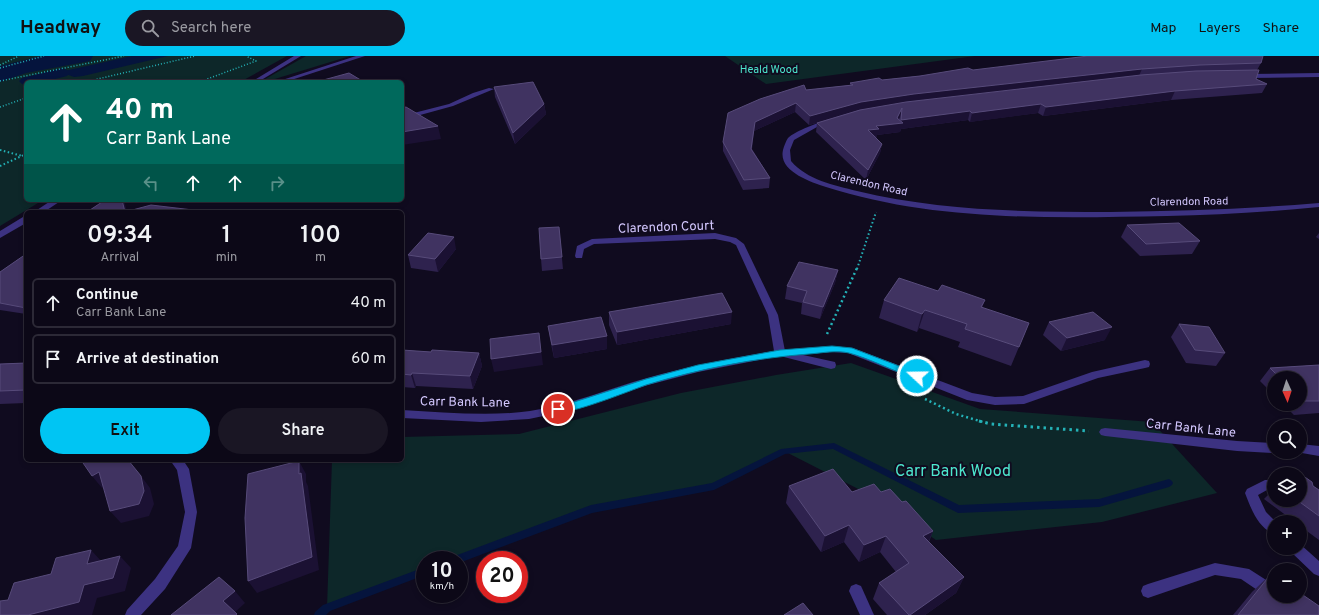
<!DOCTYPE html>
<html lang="en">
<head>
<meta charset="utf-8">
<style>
  :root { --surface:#0c0817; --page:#1a1624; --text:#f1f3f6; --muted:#9a9aa1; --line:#2c2936; --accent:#00c5f3 }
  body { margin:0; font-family:Overpass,sans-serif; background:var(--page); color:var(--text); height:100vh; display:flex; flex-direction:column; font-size:15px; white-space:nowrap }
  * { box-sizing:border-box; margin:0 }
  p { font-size:13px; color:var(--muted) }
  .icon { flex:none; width:22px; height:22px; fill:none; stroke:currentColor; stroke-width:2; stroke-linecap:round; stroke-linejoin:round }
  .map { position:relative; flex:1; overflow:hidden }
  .side { position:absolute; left:24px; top:154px; width:380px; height:252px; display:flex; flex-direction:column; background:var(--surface); border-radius:6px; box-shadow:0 2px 6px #0003,0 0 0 1px var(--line) }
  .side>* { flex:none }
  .hud { position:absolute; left:24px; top:24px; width:380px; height:122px; border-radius:6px; box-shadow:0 2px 6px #0003,0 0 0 1px var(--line); background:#00695c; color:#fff; overflow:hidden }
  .needle { width:26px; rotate:177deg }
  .fabs { position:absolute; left:1267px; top:315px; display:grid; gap:8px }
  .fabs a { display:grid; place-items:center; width:40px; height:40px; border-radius:50%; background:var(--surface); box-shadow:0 2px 6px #0003,0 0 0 1px var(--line); font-size:20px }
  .speed { position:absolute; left:416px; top:495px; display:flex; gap:8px; font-size:20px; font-weight:700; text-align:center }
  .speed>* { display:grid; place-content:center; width:52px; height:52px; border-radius:50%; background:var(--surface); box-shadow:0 2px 6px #0003,0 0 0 1px var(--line); line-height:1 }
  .speed small { font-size:10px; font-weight:400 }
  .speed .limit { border:6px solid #d22; background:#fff; color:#111 }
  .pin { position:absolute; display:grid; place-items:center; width:34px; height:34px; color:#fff; margin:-17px; border:2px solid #fff; border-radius:50%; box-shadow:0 1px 4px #0007 }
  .me { position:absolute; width:44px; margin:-22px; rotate:291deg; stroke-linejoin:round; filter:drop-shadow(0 0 3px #0008) }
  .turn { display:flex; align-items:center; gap:14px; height:84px; padding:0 16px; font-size:18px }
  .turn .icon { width:52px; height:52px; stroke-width:2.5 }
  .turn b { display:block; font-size:28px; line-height:34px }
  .lanes { display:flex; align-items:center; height:38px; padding:0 16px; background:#0003; justify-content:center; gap:20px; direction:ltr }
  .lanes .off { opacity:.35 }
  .eta { display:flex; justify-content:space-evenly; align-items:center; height:68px; text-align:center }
  .eta b { font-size:24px; font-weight:600; line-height:28px }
  .primary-button { display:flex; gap:8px; margin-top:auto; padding:8px 16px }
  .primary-button a { flex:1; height:46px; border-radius:24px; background:var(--accent); color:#111; font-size:16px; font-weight:600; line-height:46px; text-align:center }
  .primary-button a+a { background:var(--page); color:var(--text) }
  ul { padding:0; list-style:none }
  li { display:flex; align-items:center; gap:12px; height:50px; margin:0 8px 6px; padding:0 8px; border:2px solid var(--line); border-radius:6px }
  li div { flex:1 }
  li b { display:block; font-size:15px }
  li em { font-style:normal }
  header { display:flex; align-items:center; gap:24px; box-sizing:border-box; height:56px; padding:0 20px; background:var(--accent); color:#111 }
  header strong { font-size:19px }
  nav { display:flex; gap:22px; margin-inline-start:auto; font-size:14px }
  .search { width:280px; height:36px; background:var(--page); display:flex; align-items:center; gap:10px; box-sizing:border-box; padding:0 14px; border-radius:22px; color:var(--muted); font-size:15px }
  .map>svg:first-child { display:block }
  .green { fill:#0d2729 }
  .water { fill:#05143d }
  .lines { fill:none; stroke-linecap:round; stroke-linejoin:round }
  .stream { fill:#05143d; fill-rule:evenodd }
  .canal { fill:#05143d; fill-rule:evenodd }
  .river { fill:#05143d; fill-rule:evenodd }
  .path-far3 { stroke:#24b2b7; stroke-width:1.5; stroke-dasharray:1 2; stroke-linecap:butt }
  .path-far2 { stroke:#24b2b7; stroke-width:2; stroke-dasharray:1.5 2.5; stroke-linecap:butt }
  .path-far1 { stroke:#24b2b7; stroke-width:2.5; stroke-dasharray:2 3; stroke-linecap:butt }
  .path { stroke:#24b2b7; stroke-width:3; stroke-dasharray:2.5 4; stroke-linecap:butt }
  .service { fill:#3c3281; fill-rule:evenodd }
  .minor { fill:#3c3281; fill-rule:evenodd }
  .tertiary { fill:#3c3281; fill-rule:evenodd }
  .wall { fill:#2e224e }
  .shaded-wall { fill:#1b1133 }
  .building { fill:#403361; stroke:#574b7a }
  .route { fill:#00c5f3; stroke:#00809e }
  .labels { text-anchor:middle; stroke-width:4; stroke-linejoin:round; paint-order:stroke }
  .far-park-label { font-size:11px; fill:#4de7ce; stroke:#100b1f }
  .far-street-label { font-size:11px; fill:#d4c8ff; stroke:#100b1f }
  .street-label { font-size:13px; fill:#d4c8ff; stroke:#100b1f }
  .near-park-label { font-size:16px; fill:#4de7ce; stroke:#100b1f }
</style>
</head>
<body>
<header>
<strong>Headway</strong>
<div class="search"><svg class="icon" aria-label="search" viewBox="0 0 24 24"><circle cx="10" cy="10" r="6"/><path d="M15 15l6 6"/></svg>Search here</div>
<nav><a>Map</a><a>Layers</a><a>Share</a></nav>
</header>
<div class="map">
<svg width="1319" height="559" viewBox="0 0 1319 559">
  <rect width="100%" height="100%" fill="#100b1f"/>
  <g class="green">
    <polygon points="0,0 287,0 240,26 26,26 26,144 43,144 0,170"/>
    <polygon points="306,0 350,0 265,26 260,26"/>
    <polygon points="725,0 975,0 766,28"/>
    <polygon points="851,307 980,353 1152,366 1217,437 1102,466 936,484 870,439 784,395 714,430 591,453 455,504 425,504 425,515 327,552 332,404 402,404 402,381 519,378 681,337 776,319"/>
  </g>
  <polygon class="water" points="132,0 168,0 83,20 74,21 60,16"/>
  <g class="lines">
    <g class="stream">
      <polygon points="834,387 959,449 1099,443 1169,423 1172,425 1173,427 1172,429 1169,431 1099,451 958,457 833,393 785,398 714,434 592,457 459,507 459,504 450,504 452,501 591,449 712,427 781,393"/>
      <polygon points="425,511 425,519 330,555 326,559 314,559 315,556 323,549"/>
    </g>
    <polygon class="canal" points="62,12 67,14 70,17 67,20 43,26 26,26 26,29 22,28 19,25 22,22"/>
    <polygon class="river" points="41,0 93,0 90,5 26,17 0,26 0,10"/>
    <g class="path-far3">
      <polyline points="0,9 19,0"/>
      <polyline points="0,12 44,0"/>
      <polyline points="0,25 124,0"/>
      <polyline points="85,26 195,0"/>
      <polyline points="199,26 256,5 246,0"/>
      <polyline points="0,51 26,42"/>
    </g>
    <g class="path-far2">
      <polyline points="0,94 26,101"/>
      <polyline points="0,110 26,98"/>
      <polyline points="857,213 876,156"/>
    </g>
    <g class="path-far1">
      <polyline points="827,278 857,212"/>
      <polyline points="925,343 956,358 983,366"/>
    </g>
    <polyline class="path" points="979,365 991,368 1089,375"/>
    <g class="service">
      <polygon points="832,290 853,292 972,337 995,341 1023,340 1092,316 1145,304 1149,305 1150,308 1149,311 1145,312 1098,322 1024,348 995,349 967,344 848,297 832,296 780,300 775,297 780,294"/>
      <path d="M1265,424H1274V434H1267L1258,439L1266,456L1276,466H1274V478C1257,471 1251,452 1245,437L1247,433Z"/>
      <polygon points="1300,488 1319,505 1319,520 1314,518 1291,496 1289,492 1300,492"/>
      <polygon points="1215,507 1249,513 1274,529 1274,540 1280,540 1279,542 1274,544 1269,542 1241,523 1215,519 1148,542 1143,540 1141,535 1143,530 1148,528"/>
      <polygon points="856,528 861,530 874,559 860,559 849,535 851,530"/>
    </g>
    <g class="minor">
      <polygon points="1319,17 1319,21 1245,22 1242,20 1245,18"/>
      <polygon points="489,32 494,33 453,50 402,64 402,60 449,48 473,37"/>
      <path d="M830,63L832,64V66L817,71L794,84L790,94L791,105C807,124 834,129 857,135C940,155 1025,156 1110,156C1180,155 1250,153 1319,147V151C1269,156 1218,159 1167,160C1055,162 935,166 826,131C810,126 778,115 783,94C784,90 786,85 788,82C795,75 820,66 830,63Z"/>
      <path d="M715,177L736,182L744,188L778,259L785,295L835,306L836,309L835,312L831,313L780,300L698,316L648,329L572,354L529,363L481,366L402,362V354C444,356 488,361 530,355C570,349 607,333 647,322C689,310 731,302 774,295L768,259L736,189L730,186L715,183L594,188L584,193L582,202H576L575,200L577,190L592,183Z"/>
      <polygon points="1105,372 1237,385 1274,387 1274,396 1276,396 1274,397 1237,395 1105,380 1101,379 1099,376 1101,373"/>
      <polygon points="1300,388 1319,390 1319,400 1296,396 1300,396"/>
      <polygon points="170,404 183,404 189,413 197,456 191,492 165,533 141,559 125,559 127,554 155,523 178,490 185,456 177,414"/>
    </g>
    <g class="tertiary">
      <polygon points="294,0 301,0 258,26 251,26"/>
      <polygon points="356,0 365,0 285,26 276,26"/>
      <polygon points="52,144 62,144 44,156 34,156"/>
      <polygon points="23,161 26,161 26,167 0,182 0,175"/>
    </g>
  </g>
  <g class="wall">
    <polygon points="1261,7 1257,14 1256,23 1267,28 1262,37 1171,44 1043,60 1038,57 976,65 970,66 968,64 901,73 900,76 877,79 876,82 882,88 880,97 866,124 816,76 817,67 809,69 795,56 754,75 752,93 770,122 769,132 743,134 723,95 723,86 806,34 850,29 850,27 882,24 973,14"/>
    <polygon points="494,31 544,48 546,58 515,88 495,41"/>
    <polygon points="1127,169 1200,185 1192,198 1140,200 1121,181"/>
    <polygon points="559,171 563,213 542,215 541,203"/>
    <polygon points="1319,177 1319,183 1316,181"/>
    <polygon points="456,193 438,216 411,212 408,199"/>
    <polygon points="26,198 26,258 0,254 0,216"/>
    <polygon points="838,214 835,227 820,263 801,258 802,247 785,243 787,230"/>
    <polygon points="938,235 985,244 982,252 1029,267 1011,310 958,291 960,286 919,272 917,276 879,262 884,244"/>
    <polygon points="609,256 731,268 617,289 609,269"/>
    <polygon points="1049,266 1105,284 1061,295 1043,279"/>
    <polygon points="1179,268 1225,297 1216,310 1186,307 1171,281"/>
    <polygon points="548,270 607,293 554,302 550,283"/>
    <polygon points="402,294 431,296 479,297 482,310 473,333 416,330 415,332 402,331"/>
    <polygon points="26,307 26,347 0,348 0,308"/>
    <polygon points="1319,309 1319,357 1294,359 1283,348 1300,348 1300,322 1274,322 1274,339 1260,325 1270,312"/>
    <polygon points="789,430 852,436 881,436 902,446 933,475 929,486 964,521 956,537 925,559 887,559 873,543 879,527 896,516 880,496 859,506 844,486 821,496 786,447"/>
    <polygon points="1313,430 1319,434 1319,484 1300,470 1300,466 1295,466 1264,443 1274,433 1274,444 1300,444"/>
    <polygon points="1271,518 1319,559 1233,559 1252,536"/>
  </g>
  <g class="shaded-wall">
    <polygon points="1142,13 1138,22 859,54 809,69 810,60 861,46 914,38"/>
    <polygon points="1175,35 1171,44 1043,60 1046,51"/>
    <polygon points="796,47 795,56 754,75 755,66"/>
    <polygon points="544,48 546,58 515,88 513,77"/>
    <polygon points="1041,48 1038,57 970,66 972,57"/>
    <polygon points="902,52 900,61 896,68 900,67 901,64 970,55 968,64 901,73 900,76 877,79 877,82 868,74 897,62"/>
    <polygon points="438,70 441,83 402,89 402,76"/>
    <polygon points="882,88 880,97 866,124 868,114"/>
    <polygon points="122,144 124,144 127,156 125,156"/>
    <polygon points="454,181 456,193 438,216 435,203"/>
    <polygon points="838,214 835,227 820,263 823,251"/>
    <polygon points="925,254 919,272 917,276 922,258"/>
    <polygon points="732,256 731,268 617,289 617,276"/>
    <polygon points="1112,271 1105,284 1061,295 1067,282"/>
    <polygon points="539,277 543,309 494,316 491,303"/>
    <polygon points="607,280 607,293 554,302 552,289"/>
    <polygon points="479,297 482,310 473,333 470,320"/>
    <polygon points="412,317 416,330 415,332 411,319"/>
    <polygon points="299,405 306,418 306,426 308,430 319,514 257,537 248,525 299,418"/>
    <polygon points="99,416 110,428 102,432 92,420"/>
    <polygon points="141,420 150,432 154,448 149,460 121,467 110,455"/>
    <polygon points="849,469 844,486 821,496 825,480"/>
    <polygon points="933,475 926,492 923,480"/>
    <polygon points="886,480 880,496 859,506 864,489"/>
    <polygon points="91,494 103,507 87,508"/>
    <polygon points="120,500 131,512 125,535 97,542 92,559 28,559"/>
    <polygon points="964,521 956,537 925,559 910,559"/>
    <polygon points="235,535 245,547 233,558 223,545"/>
  </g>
  <g class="building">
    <polygon points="1088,0 1263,0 1261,7 1200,9 1142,13 914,38 861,46 810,60 796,47 755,66 751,93 770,122 744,124 723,86 728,57 760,43 804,29 806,34 853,29 850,27 879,22 882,24 920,20 968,12 973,14"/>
    <polygon points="1259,14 1256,23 1267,28 1175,35 1046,51 1041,48 979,56 972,57 970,55 901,64 902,52 897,62 903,67 876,70 879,73 868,74 882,88 868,114 817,67 860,54 906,46 1141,19 1196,15"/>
    <polygon points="349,17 364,26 316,26"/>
    <polygon points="533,26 544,48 513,77 494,31"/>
    <polygon points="406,51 438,70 402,76 402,52"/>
    <polygon points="105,144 122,144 125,156 151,149 193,154 190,156 87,156"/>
    <polygon points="1179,167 1200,185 1146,188 1127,169"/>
    <polygon points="559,171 562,201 541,203 539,172"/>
    <polygon points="428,177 454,181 435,203 408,199"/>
    <polygon points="26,198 26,252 0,247 0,216"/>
    <polygon points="799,206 838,214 823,251 803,246 807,235 787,230"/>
    <polygon points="899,222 938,235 942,229 985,244 981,251 1029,267 1019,291 965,273 967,268 925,254 922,258 884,244"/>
    <polygon points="722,237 732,256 617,276 609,256"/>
    <polygon points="1093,256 1112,271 1067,282 1049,266"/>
    <polygon points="601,261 607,280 552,289 548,270"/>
    <polygon points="1179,268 1209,271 1225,297 1195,294"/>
    <polygon points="539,277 541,296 491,303 490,283"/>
    <polygon points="402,294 431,296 432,294 479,297 470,320 412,317 411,319 402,318"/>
    <polygon points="26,307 26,334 0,335 0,308"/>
    <polygon points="1319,309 1319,345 1305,345 1300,341 1300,322 1280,322 1270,312"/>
    <polygon points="81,404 128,404 141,420 144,435 139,448 110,455 99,416 92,420"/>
    <polygon points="299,405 299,418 301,417 312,501 248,525 245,462 248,418"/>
    <polygon points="833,413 852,436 874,428 881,436 890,433 902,446 906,445 933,475 923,480 964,521 910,559 909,559 879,527 909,507 886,480 864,489 849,469 825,480 789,430"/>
    <polygon points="1299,417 1312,426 1313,430 1319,434 1319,460 1297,444 1300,444 1300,418 1297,418"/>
    <polygon points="91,494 87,508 120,500 113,522 84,529 79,546 28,559 0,559 0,545 8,544 14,527 51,518 56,502"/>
    <polygon points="1271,518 1274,520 1274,540 1300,540 1300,537 1319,550 1319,559 1238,559"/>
    <polygon points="219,521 235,535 223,545 237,558 236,559 171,559"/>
    <polygon points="803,547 813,559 784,559"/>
  </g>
  <path class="route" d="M832,290L852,292L920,318L922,320L917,323L913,322C894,315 868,302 849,297C836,294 822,297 809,298C755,302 699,313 646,329C629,335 568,360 554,356L552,353L554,351L571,347L646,323L698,309L780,294Z"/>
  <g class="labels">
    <g class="far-park-label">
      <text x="769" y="17">Heald Wood</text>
    </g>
    <g class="far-street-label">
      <text transform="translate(869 127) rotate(13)" y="4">Clarendon Road</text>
      <text transform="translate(1189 145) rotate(-1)" y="4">Clarendon Road</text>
    </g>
    <g class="street-label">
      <text transform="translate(666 170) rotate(-2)" y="5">Clarendon Court</text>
      <text transform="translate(465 345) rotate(1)" y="5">Carr Bank Lane</text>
      <text transform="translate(1191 371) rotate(6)" y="5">Carr Bank Lane</text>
    </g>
    <g class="near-park-label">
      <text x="953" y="420">Carr Bank Wood</text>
    </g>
  </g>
</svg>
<div class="fabs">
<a><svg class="needle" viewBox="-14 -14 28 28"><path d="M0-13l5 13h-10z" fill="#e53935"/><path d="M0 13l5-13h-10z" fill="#9a9aa1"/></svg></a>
<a><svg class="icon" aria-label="search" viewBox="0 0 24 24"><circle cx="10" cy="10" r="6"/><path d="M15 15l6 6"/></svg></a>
<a><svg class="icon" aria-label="layers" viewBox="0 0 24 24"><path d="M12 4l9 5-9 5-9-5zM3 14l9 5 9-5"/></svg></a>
<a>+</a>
<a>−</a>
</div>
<div class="speed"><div>10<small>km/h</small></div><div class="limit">20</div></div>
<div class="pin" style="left:558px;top:353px;background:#d93025"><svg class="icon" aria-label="arrive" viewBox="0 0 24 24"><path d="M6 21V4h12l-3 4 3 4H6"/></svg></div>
<svg class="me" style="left:917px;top:320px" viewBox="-20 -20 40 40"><circle r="17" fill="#00c5f3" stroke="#fff" stroke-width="3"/><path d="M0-11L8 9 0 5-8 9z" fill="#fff"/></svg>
<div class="hud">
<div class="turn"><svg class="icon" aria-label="ahead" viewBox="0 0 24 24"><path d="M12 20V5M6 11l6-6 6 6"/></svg><div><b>40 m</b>Carr Bank Lane</div></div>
<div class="lanes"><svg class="icon off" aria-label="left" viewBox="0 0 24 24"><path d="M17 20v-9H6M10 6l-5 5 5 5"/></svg><svg class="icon" aria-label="ahead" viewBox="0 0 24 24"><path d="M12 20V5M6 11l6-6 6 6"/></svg><svg class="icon" aria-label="ahead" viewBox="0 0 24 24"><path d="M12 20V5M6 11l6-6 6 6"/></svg><svg class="icon off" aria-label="right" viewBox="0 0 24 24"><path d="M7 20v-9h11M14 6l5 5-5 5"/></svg></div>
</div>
<section class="side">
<div class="eta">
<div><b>09:34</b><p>Arrival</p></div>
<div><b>1</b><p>min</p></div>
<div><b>100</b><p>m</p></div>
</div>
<ul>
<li><svg class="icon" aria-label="ahead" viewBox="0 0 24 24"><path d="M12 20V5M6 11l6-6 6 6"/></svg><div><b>Continue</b><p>Carr Bank Lane</p></div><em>40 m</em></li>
<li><svg class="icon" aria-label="arrive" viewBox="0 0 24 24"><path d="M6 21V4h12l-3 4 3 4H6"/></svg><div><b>Arrive at destination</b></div><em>60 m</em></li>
</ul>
<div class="primary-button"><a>Exit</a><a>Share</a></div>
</section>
</div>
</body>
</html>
